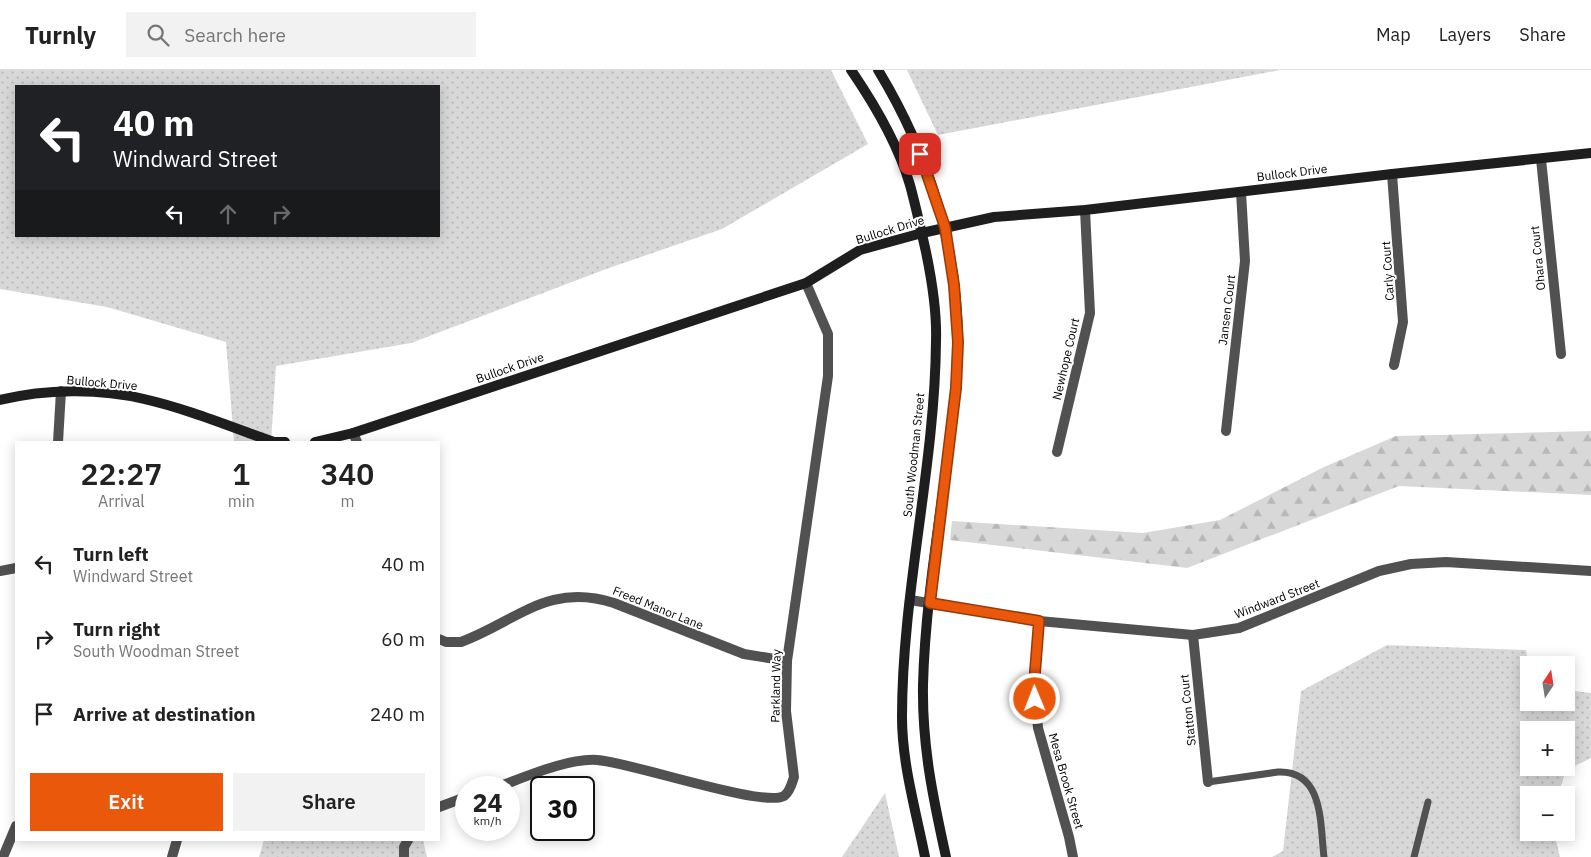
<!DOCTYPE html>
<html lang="en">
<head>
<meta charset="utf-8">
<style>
  :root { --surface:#fff; --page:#f2f2f2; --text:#222; --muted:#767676; --line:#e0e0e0; --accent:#ea580c }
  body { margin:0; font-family:"IBM Plex Sans",sans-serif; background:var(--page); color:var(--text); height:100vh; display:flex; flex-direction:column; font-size:19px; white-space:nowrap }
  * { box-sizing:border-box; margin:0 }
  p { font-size:16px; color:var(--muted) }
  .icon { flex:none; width:28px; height:28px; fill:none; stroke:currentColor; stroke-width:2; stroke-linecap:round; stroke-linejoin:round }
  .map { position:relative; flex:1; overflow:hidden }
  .side { position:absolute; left:15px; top:371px; width:425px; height:400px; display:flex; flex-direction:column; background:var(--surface); border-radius:0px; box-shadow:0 2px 12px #0003 }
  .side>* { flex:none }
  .top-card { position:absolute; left:15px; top:15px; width:425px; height:152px; border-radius:0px; box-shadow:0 2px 12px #0003; background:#202124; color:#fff; overflow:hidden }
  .needle { width:32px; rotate:12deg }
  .buttons { position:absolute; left:1520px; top:586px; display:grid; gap:10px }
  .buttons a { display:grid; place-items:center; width:55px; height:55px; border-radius:0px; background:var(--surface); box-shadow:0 2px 12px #0003; font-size:25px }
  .speed { position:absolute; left:455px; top:706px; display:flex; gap:10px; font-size:25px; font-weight:700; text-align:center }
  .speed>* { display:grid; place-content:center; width:65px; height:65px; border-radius:50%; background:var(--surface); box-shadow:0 2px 12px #0003; line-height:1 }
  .speed small { font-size:12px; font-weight:400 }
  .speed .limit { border:2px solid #111; border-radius:8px; background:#fff; color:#111 }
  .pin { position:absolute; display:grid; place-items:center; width:42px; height:42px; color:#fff; margin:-21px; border-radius:10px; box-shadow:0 2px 8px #0006 }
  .me { position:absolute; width:55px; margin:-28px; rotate:359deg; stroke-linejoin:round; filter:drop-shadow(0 0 4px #0008) }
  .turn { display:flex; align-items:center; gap:18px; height:105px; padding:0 15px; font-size:22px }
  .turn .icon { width:65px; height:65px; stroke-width:2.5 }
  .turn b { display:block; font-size:35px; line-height:42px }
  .lanes { display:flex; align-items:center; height:48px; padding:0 15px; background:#0003; justify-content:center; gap:25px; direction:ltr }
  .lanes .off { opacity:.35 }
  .eta { display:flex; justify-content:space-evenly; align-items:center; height:85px; text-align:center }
  .eta b { font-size:30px; font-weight:600; line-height:35px }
  .action { display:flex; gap:10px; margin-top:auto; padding:10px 15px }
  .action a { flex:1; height:58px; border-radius:0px; background:var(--accent); color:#fff; font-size:20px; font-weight:600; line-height:58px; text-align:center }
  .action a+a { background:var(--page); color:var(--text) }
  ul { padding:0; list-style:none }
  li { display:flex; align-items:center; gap:15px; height:75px; padding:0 15px }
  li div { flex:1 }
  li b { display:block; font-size:19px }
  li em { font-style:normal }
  header { display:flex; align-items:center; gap:30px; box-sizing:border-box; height:70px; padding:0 25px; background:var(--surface); border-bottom:1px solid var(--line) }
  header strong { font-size:24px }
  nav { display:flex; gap:28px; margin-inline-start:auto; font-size:18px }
  .search { width:350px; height:45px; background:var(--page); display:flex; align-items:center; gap:12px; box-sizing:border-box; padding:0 18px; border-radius:0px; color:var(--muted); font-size:19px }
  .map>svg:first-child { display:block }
  .grass { fill:url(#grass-dots); fill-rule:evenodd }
  .forest { fill:url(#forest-firs) }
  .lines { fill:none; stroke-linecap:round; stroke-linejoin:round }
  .lane { stroke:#515151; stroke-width:7 }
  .street { stroke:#515151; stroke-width:10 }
  .secondary { stroke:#1e1e1e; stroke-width:10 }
  .route-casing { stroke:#983908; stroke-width:12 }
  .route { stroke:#ea580c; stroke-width:9 }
  .labels { text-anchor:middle; stroke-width:4; stroke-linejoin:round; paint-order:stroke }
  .street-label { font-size:12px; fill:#000; stroke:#fff }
</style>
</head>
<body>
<header>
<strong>Turnly</strong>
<div class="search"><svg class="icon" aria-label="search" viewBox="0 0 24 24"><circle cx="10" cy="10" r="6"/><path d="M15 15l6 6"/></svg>Search here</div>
<nav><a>Map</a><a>Layers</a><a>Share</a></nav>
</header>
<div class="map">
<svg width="1591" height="787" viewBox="0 0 1591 787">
  <defs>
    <pattern id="grass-dots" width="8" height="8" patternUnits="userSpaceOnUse" patternTransform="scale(1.25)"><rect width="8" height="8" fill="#d8d8d8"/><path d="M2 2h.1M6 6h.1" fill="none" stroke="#b8b8b8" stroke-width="1.8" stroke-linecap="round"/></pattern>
    <pattern id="forest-firs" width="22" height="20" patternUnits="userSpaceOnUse" patternTransform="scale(1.25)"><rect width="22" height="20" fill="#d8d8d8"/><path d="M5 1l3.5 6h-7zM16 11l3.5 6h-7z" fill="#b8b8b8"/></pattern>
  </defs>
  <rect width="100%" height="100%" fill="#fff"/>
  <g class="grass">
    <path d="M0,0H831L868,74L722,159L609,198L411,273L276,296L271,372H234L226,272L107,237L0,219ZM16,16H439V166H16Z"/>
    <polygon points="907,0 1280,0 938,65"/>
    <path d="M1387,575L1526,580L1529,597V632H1566V620L1591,623V688L1566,700L1558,725H1529V762L1554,763L1560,787H1272L1283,781L1301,621ZM1529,660H1566V698H1529Z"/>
    <polygon points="885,723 899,787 842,787"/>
    <polygon points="264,770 423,770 427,787 259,787"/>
  </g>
  <polygon class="forest" points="1591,361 1591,425 1399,416 1187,498 950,470 952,451 1143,463 1220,450 1324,397 1396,366"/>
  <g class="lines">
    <g class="lane">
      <path d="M1208,712L1278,702C1324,700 1320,754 1324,787"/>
      <polyline points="1414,787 1428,732"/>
    </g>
    <g class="street">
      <polyline points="1541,89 1561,284"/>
      <polyline points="1392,104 1403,252 1394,295"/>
      <polyline points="1226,361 1245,191 1241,122"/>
      <polyline points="353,363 357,372"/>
      <polyline points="58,372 61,321"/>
      <polyline points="1057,382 1090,243 1085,140"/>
      <polyline points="0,501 16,498"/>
      <polyline points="910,530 1039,551 1193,565 1239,558 1379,501 1411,494 1446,492 1591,501"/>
      <polyline points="1039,551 1034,615 1038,658 1069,767 1073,787"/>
      <polyline points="1193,565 1208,712"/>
      <path d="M439,569L446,572H461C517,551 548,512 614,533L744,584L787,591"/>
      <path d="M495,718C523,708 567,688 597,690C630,692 764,738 784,726C790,722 792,713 794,707L786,641L787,591L828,306V264L806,213"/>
      <polyline points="439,737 466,727"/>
      <polyline points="3,787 16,756"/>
      <polyline points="172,787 177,770"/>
      <polyline points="404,787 404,777 408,770"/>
    </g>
    <g class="secondary">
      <path d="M851,0C875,35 898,74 910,115C916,137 921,160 926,182C932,211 937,242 936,271C935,397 902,521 902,647C902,694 916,741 925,787"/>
      <path d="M878,0C928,82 958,176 958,273C958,308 953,343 949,377C939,456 925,536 923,615C922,676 933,728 946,787"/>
      <path d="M0,330C45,319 99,318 144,329C188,339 231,357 274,372H285"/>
      <polyline points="315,372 353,363 806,213 860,180 922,163 994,147 1085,140 1392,104 1591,83"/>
    </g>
  </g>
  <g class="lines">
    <g class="route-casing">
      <polyline id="route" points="920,84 945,157 954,215 958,272 956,318 930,533 1039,551 1034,615 1035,629"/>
    </g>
    <use href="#route" class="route"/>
  </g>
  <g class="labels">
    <g class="street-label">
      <text transform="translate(1292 103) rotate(-7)" y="4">Bullock Drive</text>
      <text transform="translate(890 160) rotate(-17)" y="4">Bullock Drive</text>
      <text transform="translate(1538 188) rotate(-96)" y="4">Ohara Court</text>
      <text transform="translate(1388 201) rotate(-94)" y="4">Carly Court</text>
      <text transform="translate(1227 240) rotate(-83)" y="4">Jansen Court</text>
      <text transform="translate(1066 289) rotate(-77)" y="4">Newhope Court</text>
      <text transform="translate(510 298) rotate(-19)" y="4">Bullock Drive</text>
      <text transform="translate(102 313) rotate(5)" y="4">Bullock Drive</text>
      <text transform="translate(914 385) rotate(-84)" y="4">South Woodman Street</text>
      <text transform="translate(1277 529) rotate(-21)" y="4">Windward Street</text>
      <text transform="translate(658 538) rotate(22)" y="4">Freed Manor Lane</text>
      <text transform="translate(776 616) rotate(-89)" y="4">Parkland Way</text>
      <text transform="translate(1188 640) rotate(-96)" y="4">Statton Court</text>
      <text transform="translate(1066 711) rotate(74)" y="4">Mesa Brook Street</text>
    </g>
  </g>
</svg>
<div class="buttons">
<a><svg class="needle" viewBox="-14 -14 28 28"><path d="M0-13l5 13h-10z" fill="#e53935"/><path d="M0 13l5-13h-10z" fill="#767676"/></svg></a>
<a>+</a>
<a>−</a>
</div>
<div class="speed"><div>24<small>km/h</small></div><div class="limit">30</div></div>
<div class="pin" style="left:920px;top:84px;background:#d93025"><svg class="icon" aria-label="arrive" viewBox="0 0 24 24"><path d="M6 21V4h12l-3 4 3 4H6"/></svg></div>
<svg class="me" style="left:1035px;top:629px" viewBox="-20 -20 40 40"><circle r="17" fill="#ea580c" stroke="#fff" stroke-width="3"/><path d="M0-11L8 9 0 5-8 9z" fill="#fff"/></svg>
<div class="top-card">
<div class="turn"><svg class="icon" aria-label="left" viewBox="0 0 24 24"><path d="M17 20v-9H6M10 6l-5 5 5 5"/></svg><div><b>40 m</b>Windward Street</div></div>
<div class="lanes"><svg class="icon" aria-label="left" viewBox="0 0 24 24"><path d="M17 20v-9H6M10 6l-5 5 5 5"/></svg><svg class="icon off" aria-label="ahead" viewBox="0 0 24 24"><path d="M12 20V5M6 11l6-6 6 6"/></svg><svg class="icon off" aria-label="right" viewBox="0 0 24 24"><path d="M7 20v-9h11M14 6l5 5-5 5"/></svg></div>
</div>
<section class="side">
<div class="eta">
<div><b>22:27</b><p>Arrival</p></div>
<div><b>1</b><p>min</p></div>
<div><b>340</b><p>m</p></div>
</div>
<ul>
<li><svg class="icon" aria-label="left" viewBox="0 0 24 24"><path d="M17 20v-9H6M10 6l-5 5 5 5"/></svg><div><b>Turn left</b><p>Windward Street</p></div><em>40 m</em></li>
<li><svg class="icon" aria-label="right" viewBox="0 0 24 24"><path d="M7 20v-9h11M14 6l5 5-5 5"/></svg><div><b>Turn right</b><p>South Woodman Street</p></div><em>60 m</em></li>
<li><svg class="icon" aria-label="arrive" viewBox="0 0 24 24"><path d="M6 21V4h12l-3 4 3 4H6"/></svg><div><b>Arrive at destination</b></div><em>240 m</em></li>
</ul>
<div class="action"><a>Exit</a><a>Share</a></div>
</section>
</div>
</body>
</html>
